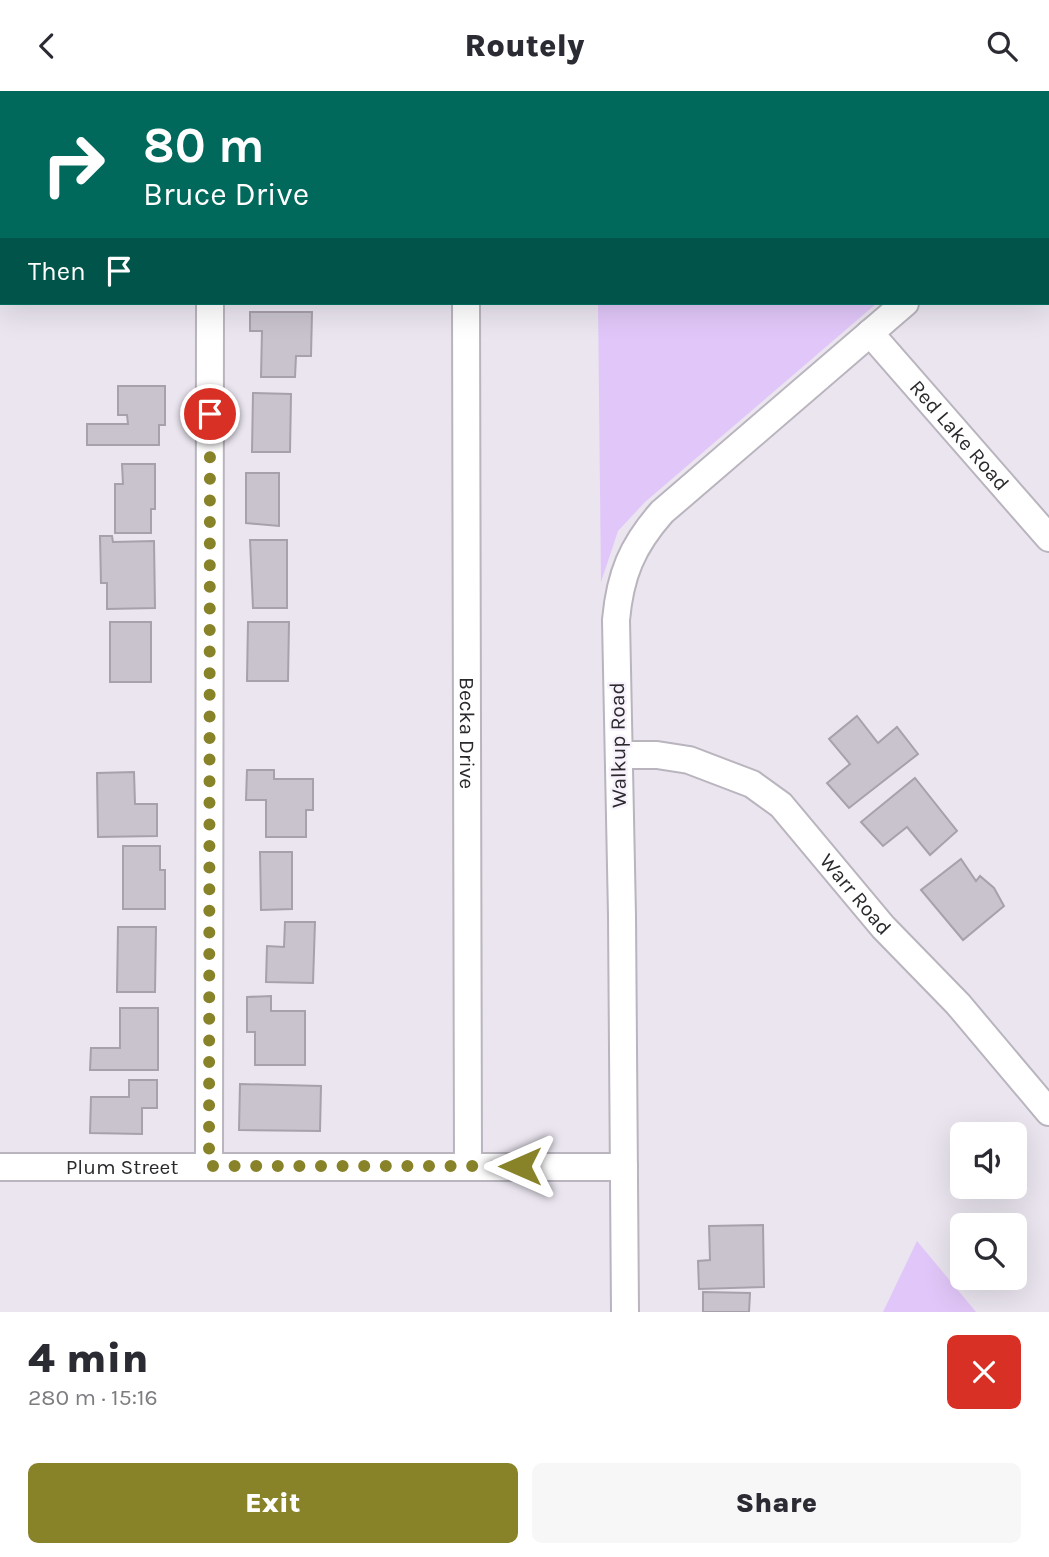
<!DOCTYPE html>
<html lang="en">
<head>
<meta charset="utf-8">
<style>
  :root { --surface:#fff; --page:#f7f7f7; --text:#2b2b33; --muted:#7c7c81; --accent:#888229 }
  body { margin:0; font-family:Karla,sans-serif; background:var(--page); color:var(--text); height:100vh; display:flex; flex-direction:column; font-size:26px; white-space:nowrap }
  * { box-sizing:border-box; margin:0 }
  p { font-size:23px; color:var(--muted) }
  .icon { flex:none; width:38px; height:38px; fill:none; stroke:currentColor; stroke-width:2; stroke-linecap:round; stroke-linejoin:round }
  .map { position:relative; height:1221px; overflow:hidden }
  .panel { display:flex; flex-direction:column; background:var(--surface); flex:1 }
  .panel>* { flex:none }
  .banner { position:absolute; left:0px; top:0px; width:1050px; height:214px; box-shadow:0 7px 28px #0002; background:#00695c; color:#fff; overflow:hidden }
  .fabs { position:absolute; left:950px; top:1031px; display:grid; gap:14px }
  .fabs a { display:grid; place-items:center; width:77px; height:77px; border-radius:10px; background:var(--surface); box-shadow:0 7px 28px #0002; font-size:35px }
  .pin { position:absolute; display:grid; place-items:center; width:60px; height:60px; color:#fff; margin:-30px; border:4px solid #fff; border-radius:50%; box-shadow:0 2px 7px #0007 }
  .me { position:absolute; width:77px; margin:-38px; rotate:270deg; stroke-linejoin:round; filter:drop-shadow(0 0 5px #0008) }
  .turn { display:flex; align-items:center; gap:24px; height:147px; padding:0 28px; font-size:32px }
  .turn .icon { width:91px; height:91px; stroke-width:2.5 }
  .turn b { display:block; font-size:49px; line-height:60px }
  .then { display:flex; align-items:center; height:66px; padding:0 28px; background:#0003; gap:14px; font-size:26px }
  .round { display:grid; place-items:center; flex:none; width:74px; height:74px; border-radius:10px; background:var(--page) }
  .summary { display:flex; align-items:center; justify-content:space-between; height:119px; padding:0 28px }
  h1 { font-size:42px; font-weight:800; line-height:52px }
  .primary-button { display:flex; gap:14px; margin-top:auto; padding:14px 28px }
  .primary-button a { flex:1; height:80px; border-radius:10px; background:var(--accent); color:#fff; font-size:28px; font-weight:800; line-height:80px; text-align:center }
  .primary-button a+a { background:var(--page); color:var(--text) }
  header { display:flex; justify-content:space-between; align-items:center; height:91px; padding:0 28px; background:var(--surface); font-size:32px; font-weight:800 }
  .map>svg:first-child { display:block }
  .green { fill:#e1c7f9 }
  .building { fill:#c8c3cd; stroke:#a6a1ab; stroke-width:2 }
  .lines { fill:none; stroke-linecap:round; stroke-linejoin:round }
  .street-casing { stroke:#b9b4be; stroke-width:30 }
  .street { stroke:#fff; stroke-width:26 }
  .route { stroke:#888229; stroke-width:12; stroke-dasharray:0 21.6 }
  .labels { text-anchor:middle; stroke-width:5; stroke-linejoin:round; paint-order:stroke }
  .street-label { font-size:21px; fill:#2b292d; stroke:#f7f2fc }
</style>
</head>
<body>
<header><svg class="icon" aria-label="back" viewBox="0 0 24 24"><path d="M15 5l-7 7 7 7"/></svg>Routely<svg class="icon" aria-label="search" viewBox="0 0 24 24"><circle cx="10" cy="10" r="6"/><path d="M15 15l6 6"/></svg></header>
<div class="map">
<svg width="1049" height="1221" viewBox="0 0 1049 1221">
  <rect width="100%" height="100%" fill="#eae5ef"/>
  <g class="green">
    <polygon points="596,0 1049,0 1049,61 1048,2"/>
    <polygon points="598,212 877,212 645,411 618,440 601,491"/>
    <polygon points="917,1150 976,1221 883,1221"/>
  </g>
  <g class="building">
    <rect x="103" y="0" width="38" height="2"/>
    <rect x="255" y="0" width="31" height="2"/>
    <polygon points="250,221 312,221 311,265 296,265 295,286 261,286 262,240 250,240"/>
    <polygon points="118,295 165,295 165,334 159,334 159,354 87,354 87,333 128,333 127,324 118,324"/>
    <polygon points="253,302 291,303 290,361 252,361"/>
    <polygon points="122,373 155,373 155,418 151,418 151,442 115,442 115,393 123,393"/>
    <polygon points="246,382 279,382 279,435 246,432"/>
    <polygon points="100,445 112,445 113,451 154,450 155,517 107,518 107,492 101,492"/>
    <polygon points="250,449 287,449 287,517 253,517"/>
    <rect x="110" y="531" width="41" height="60"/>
    <polygon points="248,531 289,531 288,590 247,590"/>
    <polygon points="857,625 878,652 897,636 918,663 849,717 827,692 850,673 829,648"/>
    <polygon points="247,679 274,679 274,688 313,688 313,719 306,719 306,746 266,746 266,709 246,709"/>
    <polygon points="134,681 135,713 157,713 157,745 98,746 97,682"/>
    <polygon points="915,687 957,740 930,764 907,736 883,755 861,731"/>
    <polygon points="123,755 160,755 160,779 165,779 165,818 123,818"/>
    <polygon points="260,761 292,761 292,818 261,819"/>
    <polygon points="961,768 976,790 980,785 994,797 1004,815 963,849 921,799"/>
    <polygon points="285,831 315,831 313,892 266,891 267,855 284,856"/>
    <polygon points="118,836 156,836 155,901 117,901"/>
    <polygon points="271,905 271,920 305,920 305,974 255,974 255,941 247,941 247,906"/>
    <polygon points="120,917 158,917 158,979 90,979 91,957 120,957"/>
    <polygon points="129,989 157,989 157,1017 142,1017 142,1043 90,1042 91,1006 129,1006"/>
    <polygon points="240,993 321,995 320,1040 239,1039"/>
    <polygon points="763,1134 764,1196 699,1198 698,1170 710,1169 709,1135"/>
    <polygon points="703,1201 750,1202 749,1221 703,1221"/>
  </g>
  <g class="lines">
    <g class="street-casing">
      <g id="street">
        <polyline points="466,0 466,2"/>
        <polyline points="211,2 211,0"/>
        <polyline points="1048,87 1049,86"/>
        <path id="s1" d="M466,212L468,1075"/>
        <path id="s2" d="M870,242L1049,447"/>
        <path id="s3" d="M619,664H657L689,669L752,693L781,714L883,836L958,913L1049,1021"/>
        <polyline points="209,1075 210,212"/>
        <path id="s4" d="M0,1076H624"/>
        <path d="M625,1221L622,825L616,529C620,484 632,455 662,421L905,212"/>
      </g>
    </g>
    <use href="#street" class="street"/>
  </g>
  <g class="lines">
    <polyline class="route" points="210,323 209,1075 520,1075"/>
  </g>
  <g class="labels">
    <g class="street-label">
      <text dy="7" stroke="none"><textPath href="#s2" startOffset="136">Red Lake Road</textPath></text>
      <text dy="7" stroke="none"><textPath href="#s1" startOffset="430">Becka Drive</textPath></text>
      <text transform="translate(618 654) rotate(-91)" y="7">Walkup Road</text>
      <text dy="7" stroke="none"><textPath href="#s3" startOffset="290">Warr Road</textPath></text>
      <text dy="7" stroke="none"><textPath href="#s4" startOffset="122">Plum Street</textPath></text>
    </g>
  </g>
</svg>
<div class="fabs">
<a><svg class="icon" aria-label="sound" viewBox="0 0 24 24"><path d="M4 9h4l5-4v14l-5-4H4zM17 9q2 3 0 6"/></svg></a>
<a><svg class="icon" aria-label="search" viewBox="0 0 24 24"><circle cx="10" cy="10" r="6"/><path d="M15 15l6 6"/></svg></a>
</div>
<div class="pin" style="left:210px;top:323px;background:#d93025"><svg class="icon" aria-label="arrive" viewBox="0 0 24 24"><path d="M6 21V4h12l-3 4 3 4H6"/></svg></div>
<svg class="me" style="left:520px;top:1075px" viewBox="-20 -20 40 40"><path d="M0-17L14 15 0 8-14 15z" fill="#888229" stroke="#fff" stroke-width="4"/></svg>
<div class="banner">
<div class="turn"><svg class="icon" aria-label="right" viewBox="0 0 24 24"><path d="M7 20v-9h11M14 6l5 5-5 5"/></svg><div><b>80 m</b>Bruce Drive</div></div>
<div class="then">Then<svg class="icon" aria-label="arrive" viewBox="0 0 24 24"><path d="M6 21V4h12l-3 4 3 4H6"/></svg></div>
</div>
</div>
<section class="panel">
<div class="summary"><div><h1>4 min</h1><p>280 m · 15:16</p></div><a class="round" style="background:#d93025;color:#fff"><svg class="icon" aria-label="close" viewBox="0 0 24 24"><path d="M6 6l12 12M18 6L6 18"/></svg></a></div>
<div class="primary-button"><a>Exit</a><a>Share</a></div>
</section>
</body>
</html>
